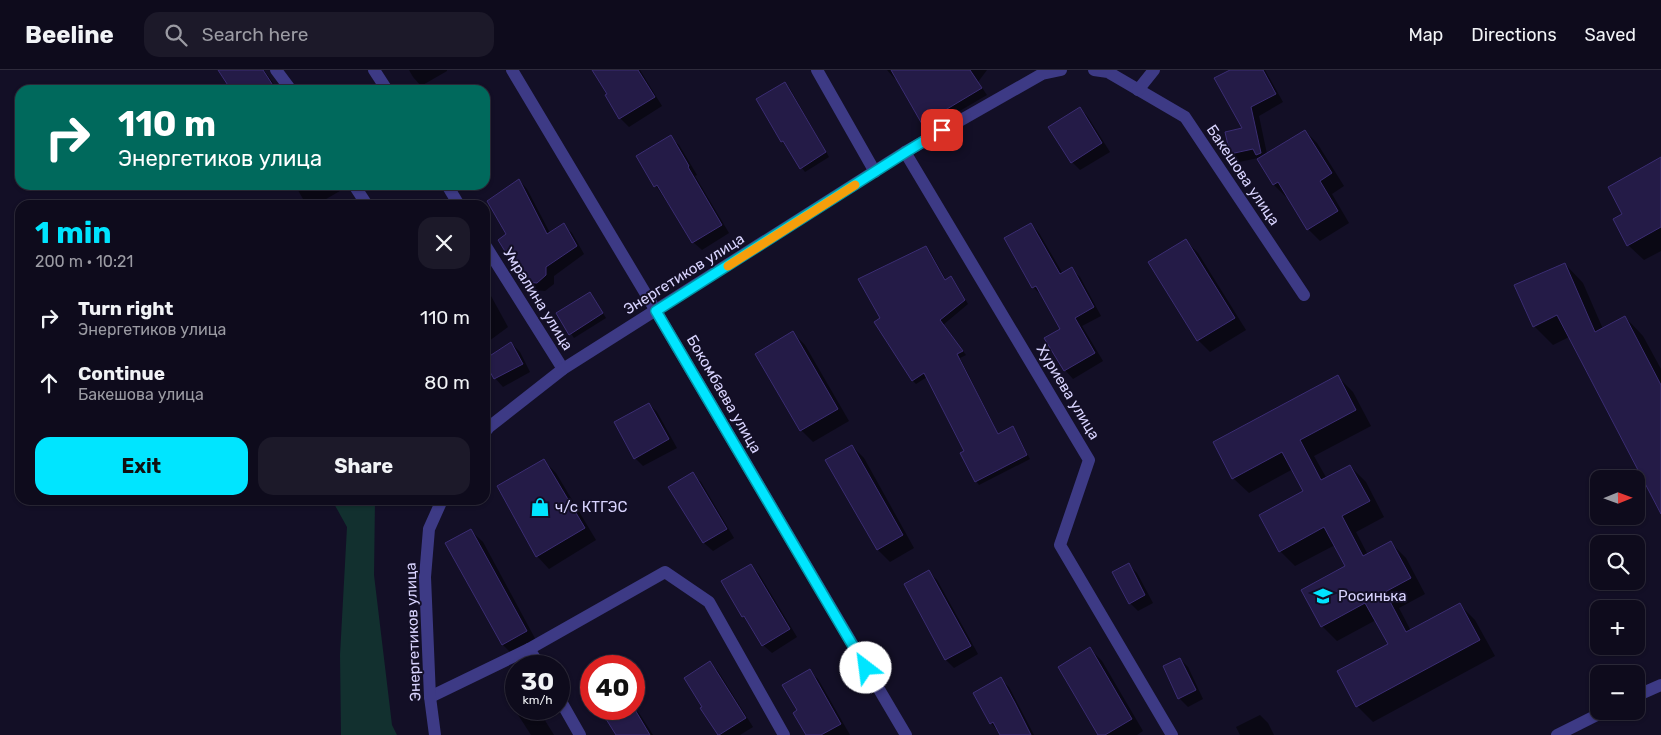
<!DOCTYPE html>
<html lang="en">
<head>
<meta charset="utf-8">
<style>
  :root { --surface:#0e0b1c; --page:#1c1929; --text:#f1f3f6; --muted:#9b9ba3; --line:#2e2b3b; --accent:#00e5ff }
  body { margin:0; font-family:Rubik,sans-serif; background:var(--page); color:var(--text); height:100vh; display:flex; flex-direction:column; font-size:19px; white-space:nowrap }
  * { box-sizing:border-box; margin:0 }
  p { font-size:16px; color:var(--muted) }
  .icon { flex:none; width:28px; height:28px; fill:none; stroke:currentColor; stroke-width:2; stroke-linecap:round; stroke-linejoin:round }
  .map { position:relative; flex:1; overflow:hidden }
  .side { position:absolute; left:15px; top:130px; width:475px; height:305px; display:flex; flex-direction:column; background:var(--surface); border-radius:15px; box-shadow:0 1px 4px #0004,0 0 0 1px var(--line) }
  .side>* { flex:none }
  .guide { position:absolute; left:15px; top:15px; width:475px; height:105px; border-radius:15px; box-shadow:0 1px 4px #0004,0 0 0 1px var(--line); background:#00695c; color:#fff; overflow:hidden }
  .needle { width:32px; rotate:89deg }
  .buttons { position:absolute; left:1590px; top:400px; display:grid; gap:10px }
  .buttons a { display:grid; place-items:center; width:55px; height:55px; border-radius:10px; background:var(--surface); box-shadow:0 1px 4px #0004,0 0 0 1px var(--line); font-size:25px }
  .speed { position:absolute; left:505px; top:585px; display:flex; gap:10px; font-size:25px; font-weight:700; text-align:center }
  .speed>* { display:grid; place-content:center; width:65px; height:65px; border-radius:50%; background:var(--surface); box-shadow:0 1px 4px #0004,0 0 0 1px var(--line); line-height:1 }
  .speed small { font-size:12px; font-weight:400 }
  .speed .limit { border:8px solid #d22; background:#fff; color:#111 }
  .pin { position:absolute; display:grid; place-items:center; width:42px; height:42px; color:#fff; margin:-21px; border-radius:10px; box-shadow:0 2px 8px #0006 }
  .me { position:absolute; width:55px; margin:-28px; rotate:330deg; stroke-linejoin:round; filter:drop-shadow(0 0 4px #0008) }
  .turn { display:flex; align-items:center; gap:18px; height:105px; padding:0 20px; font-size:22px }
  .turn .icon { width:65px; height:65px; stroke-width:2.5 }
  .turn b { display:block; font-size:35px; line-height:42px }
  .round { display:grid; place-items:center; flex:none; width:52px; height:52px; border-radius:15px; background:var(--page) }
  .overview { display:flex; align-items:center; justify-content:space-between; height:85px; padding:0 20px }
  h1 { font-size:30px; font-weight:700; line-height:38px; color:var(--accent) }
  .button { display:flex; gap:10px; margin-top:auto; padding:10px 20px }
  .button a { flex:1; height:58px; border-radius:15px; background:var(--accent); color:#111; font-size:20px; font-weight:700; line-height:58px; text-align:center }
  .button a+a { background:var(--page); color:var(--text) }
  ul { padding:0; list-style:none }
  li { display:flex; align-items:center; gap:15px; height:65px; padding:0 20px }
  li div { flex:1 }
  li b { display:block; font-size:19px }
  li em { font-style:normal }
  header { display:flex; align-items:center; gap:30px; box-sizing:border-box; height:70px; padding:0 25px; background:var(--surface); border-bottom:1px solid var(--line) }
  header strong { font-size:24px }
  nav { display:flex; gap:28px; margin-inline-start:auto; font-size:18px }
  .search { width:350px; height:45px; background:var(--page); display:flex; align-items:center; gap:12px; box-sizing:border-box; padding:0 18px; border-radius:15px; color:var(--muted); font-size:19px }
  .map>svg:first-child { display:block }
  .green { fill:#12302f }
  .shadow { fill:#0007 }
  .building { fill:#241b47; stroke:#3b2d73 }
  .lines { fill:none; stroke-linecap:round; stroke-linejoin:round }
  .minor { stroke:#3d3a85; stroke-width:12 }
  .tertiary { stroke:#3d3a85; stroke-width:12 }
  .route-casing { stroke:#0095a6; stroke-width:12 }
  .route { stroke:#00e5ff; stroke-width:9 }
  .slow { stroke:#f59e0b; stroke-width:9 }
  .labels { text-anchor:middle; stroke-width:4; stroke-linejoin:round; paint-order:stroke }
  .street-label { font-size:15px; fill:#d9d4ff; stroke:#130f26 }
  .poi-label { font-size:15px; fill:#d9d4ff; stroke:#130f26; text-anchor:start }
</style>
</head>
<body>
<header>
<strong>Beeline</strong>
<div class="search"><svg class="icon" aria-label="search" viewBox="0 0 24 24"><circle cx="10" cy="10" r="6"/><path d="M15 15l6 6"/></svg>Search here</div>
<nav><a>Map</a><a>Directions</a><a>Saved</a></nav>
</header>
<div class="map">
<svg width="1661" height="665" viewBox="0 0 1661 665">
  <rect width="100%" height="100%" fill="#130f26"/>
  <polygon class="green" points="332,430 375,430 374,505 392,655 397,665 341,665 340,585 347,457"/>
  <g class="shadow">
    <polygon points="219,0 264,0 278,20 229,20 227,18 230,16"/>
    <polygon points="409,0 447,0 447,1 421,16 413,7"/>
    <polygon points="594,0 640,0 662,36 629,57 620,48 606,26 609,24"/>
    <polygon points="887,0 987,0 978,12 987,25 929,59 923,53 897,8 895,9"/>
    <polygon points="1232,0 1265,0 1283,32 1259,46 1267,84 1305,61 1317,73 1344,116 1332,124 1349,153 1320,171 1308,159 1288,126 1286,127 1274,115 1259,90 1263,87 1239,92 1231,83 1243,59"/>
    <polygon points="785,13 789,17 829,87 805,102 782,71"/>
    <polygon points="1080,38 1088,47 1110,82 1080,100 1072,92"/>
    <polygon points="670,67 679,75 697,105 695,106 729,163 702,180 693,172 637,87"/>
    <polygon points="1661,89 1661,181 1644,190 1628,175 1624,145"/>
    <polygon points="519,110 527,119 550,163 563,155 572,163 584,184 554,206 554,214 545,221 533,220 524,212 508,164"/>
    <polygon points="295,115 343,115 345,118 316,135 309,135 303,129"/>
    <polygon points="1031,154 1039,163 1063,204 1071,199 1080,207 1101,246 1082,256 1103,291 1073,309 1065,300 1062,260 1042,225 1041,225 1033,217"/>
    <polygon points="1186,171 1198,183 1246,260 1210,282 1198,270"/>
    <polygon points="926,178 930,181 946,210 951,208 955,212 968,234 943,255 966,285 960,288 999,365 1012,358 1016,362 1030,389 979,415 976,411 966,382 927,307 916,314 913,311 876,252 882,249"/>
    <polygon points="1565,194 1583,213 1603,259 1625,247 1643,266 1661,299 1661,442 1569,267 1553,275 1534,256 1516,215"/>
    <polygon points="485,215 508,257 485,274"/>
    <polygon points="590,223 606,248 574,268 558,244"/>
    <polygon points="793,263 805,275 849,351 813,372 801,360"/>
    <polygon points="511,273 520,282 530,302 503,317 495,308"/>
    <polygon points="1337,306 1353,322 1371,356 1314,386 1327,409 1350,396 1366,412 1384,447 1356,462 1368,485 1391,473 1406,488 1425,524 1399,538 1411,561 1460,535 1475,550 1495,586 1373,652 1357,636 1389,574 1376,550 1337,571 1322,556 1347,497 1335,475 1295,496 1280,481 1305,421 1293,399 1249,423 1233,408"/>
    <polygon points="649,334 657,342 677,378 643,396 635,388"/>
    <polygon points="852,376 864,388 914,478 890,492 878,480"/>
    <polygon points="544,391 556,403 596,470 549,499 537,486"/>
    <polygon points="692,404 701,412 734,468 713,481 704,473 690,449"/>
    <polygon points="470,460 483,472 538,574 515,587 503,575 447,473"/>
    <polygon points="1128,494 1137,503 1153,533 1138,541 1130,533"/>
    <polygon points="751,496 759,504 797,567 772,583 763,575 749,552 743,546"/>
    <polygon points="929,502 937,510 978,584 954,598 946,590 929,560"/>
    <polygon points="1090,579 1102,591 1143,661 1137,665 1100,665"/>
    <polygon points="1180,589 1188,597 1203,629 1188,637 1179,628"/>
    <polygon points="710,593 718,601 753,657 740,665 719,665 702,638"/>
    <polygon points="809,601 818,609 850,665 808,665 799,641"/>
    <polygon points="1000,609 1009,617 1034,665 1001,665 991,653"/>
    <polygon points="516,616 516,639 538,639 554,665 531,665 504,623"/>
    <polygon points="634,638 639,643 653,665 618,665 608,649 624,639"/>
    <polygon points="1260,645 1268,653 1274,665 1240,665 1236,657"/>
  </g>
  <g class="building">
    <polygon points="218,0 263,0 276,20 231,20"/>
    <polygon points="592,0 638,0 655,27 619,49 605,25 607,24"/>
    <polygon points="891,0 970,0 982,18 922,54"/>
    <polygon points="1230,0 1263,0 1276,24 1251,37 1261,83 1256,85 1253,79 1230,84 1225,62 1242,58 1214,8"/>
    <polygon points="785,12 826,82 800,99 783,71 781,72 756,29"/>
    <polygon points="1080,37 1102,73 1071,93 1048,57"/>
    <polygon points="1305,60 1332,103 1320,111 1338,141 1307,160 1278,112 1273,115 1257,89"/>
    <polygon points="671,65 689,96 688,97 722,155 692,173 657,115 654,117 636,86"/>
    <polygon points="1661,87 1661,157 1627,176 1613,149 1622,144 1608,117"/>
    <polygon points="519,109 547,164 564,153 577,176 546,197 546,205 537,213 524,212 498,170 506,164 487,131"/>
    <polygon points="1031,153 1060,204 1072,197 1094,237 1075,248 1095,283 1064,301 1044,268 1060,259 1036,216 1032,218 1004,168"/>
    <polygon points="1186,169 1235,248 1197,271 1148,192"/>
    <polygon points="926,176 945,210 951,206 965,230 940,250 963,281 957,284 998,364 1013,356 1027,385 975,412 960,383 964,381 924,303 912,311 874,252 880,248 858,209"/>
    <polygon points="1565,193 1595,262 1625,246 1661,315 1661,444 1557,245 1533,257 1514,215"/>
    <polygon points="590,222 603,243 569,265 556,243"/>
    <polygon points="793,261 838,339 800,361 755,284"/>
    <polygon points="511,272 523,294 494,309 485,293 485,289"/>
    <polygon points="1338,305 1356,340 1300,370 1321,410 1350,395 1370,431 1342,446 1363,486 1391,471 1411,508 1385,522 1406,562 1460,533 1480,570 1356,637 1337,601 1388,574 1365,533 1321,557 1301,520 1345,496 1324,457 1279,482 1259,445 1303,421 1282,382 1232,409 1213,372"/>
    <polygon points="649,333 669,369 634,389 614,352"/>
    <polygon points="852,375 903,465 877,480 825,390"/>
    <polygon points="544,389 585,458 536,487 497,416"/>
    <polygon points="693,402 727,459 703,473 668,417"/>
    <polygon points="471,459 527,561 502,575 445,473"/>
    <polygon points="1129,493 1145,525 1129,534 1112,502"/>
    <polygon points="751,494 790,559 762,576 744,546 742,547 721,511"/>
    <polygon points="929,500 971,576 945,590 904,514"/>
    <polygon points="1090,577 1132,649 1105,665 1098,665 1058,597"/>
    <polygon points="1180,588 1196,620 1178,629 1163,596"/>
    <polygon points="710,591 746,648 719,665 718,665 700,638 702,637 684,608"/>
    <polygon points="810,599 841,654 821,665 806,665 793,643 797,640 782,615"/>
    <polygon points="1001,607 1015,633 1031,665 1000,665 993,652 990,654 973,623"/>
    <polygon points="634,638 650,665 616,665 606,649 622,639"/>
  </g>
  <g class="lines">
    <g class="minor">
      <polyline points="276,0 291,20"/>
      <polyline points="374,0 387,20"/>
      <polyline points="817,0 875,102"/>
      <polyline points="1094,0 1108,2 1185,47 1304,225"/>
      <polyline points="1138,20 1154,0"/>
      <polyline points="905,82 1089,390 1060,475 1172,665"/>
      <polyline points="354,115 367,135"/>
      <polyline points="447,115 459,135"/>
      <polyline points="485,175 563,299"/>
      <polyline points="485,362 489,357 563,299 905,82 1042,4 1061,0"/>
      <polyline points="529,579 540,596"/>
      <polyline points="1636,626 1661,615"/>
      <polyline points="430,627 529,579 665,502 709,532 784,665"/>
      <polyline points="559,628 580,665"/>
      <polyline points="435,665 430,627 425,507 429,459 442,430"/>
      <polyline points="1557,665 1605,641"/>
    </g>
    <polyline class="tertiary" points="512,0 656,241 906,665"/>
  </g>
  <g class="lines">
    <g class="route-casing">
      <polyline id="route" points="866,598 656,241 906,82 942,60"/>
    </g>
    <use href="#route" class="route"/>
    <polyline class="slow" points="728,196 855,115"/>
  </g>
  <defs>
    <g id="shop-bare" transform="scale(1.5)"><path d="M-5-2.5h2.3a2.7 3.5 0 0 1 5.4 0H5L5.5 6h-11ZM-1.5-2.5h3a1.5 2.3 0 0 0-3 0Z" fill="#00e5ff" stroke="#130f26" stroke-width="2.5" paint-order="stroke"/></g>
    <g id="school-bare" transform="scale(1.5)"><path d="M0-5L7-2L0 1L-7-2ZM-4 1L0 2.5L4 1V4Q0 6-4 4Z" fill="#00e5ff" stroke="#130f26" stroke-width="2.5" paint-order="stroke"/></g>
  </defs>
  <g fill-rule="evenodd">
    <use href="#shop-bare" x="540" y="437"/>
    <use href="#school-bare" x="1323" y="526"/>
  </g>
  <g class="labels">
    <g class="street-label">
      <text transform="translate(1243 105) rotate(56)" y="5">Бакешова улица</text>
      <text transform="translate(684 204) rotate(-32)" y="5">Энергетиков улица</text>
      <text transform="translate(538 229) rotate(58)" y="5">Умралина улица</text>
      <text transform="translate(1068 322) rotate(59)" y="5">Хуриева улица</text>
      <text transform="translate(724 324) rotate(60)" y="5">Бокомбаева улица</text>
      <text transform="translate(413 562) rotate(-92)" y="5">Энергетиков улица</text>
    </g>
    <g class="poi-label">
      <text x="555" y="442">ч/с КТГЭС</text>
      <text x="1338" y="531">Росинька</text>
    </g>
  </g>
</svg>
<div class="buttons">
<a><svg class="needle" viewBox="-14 -14 28 28"><path d="M0-13l5 13h-10z" fill="#e53935"/><path d="M0 13l5-13h-10z" fill="#9b9ba3"/></svg></a>
<a><svg class="icon" aria-label="search" viewBox="0 0 24 24"><circle cx="10" cy="10" r="6"/><path d="M15 15l6 6"/></svg></a>
<a>+</a>
<a>−</a>
</div>
<div class="speed"><div>30<small>km/h</small></div><div class="limit">40</div></div>
<div class="pin" style="left:942px;top:60px;background:#d93025"><svg class="icon" aria-label="arrive" viewBox="0 0 24 24"><path d="M6 21V4h12l-3 4 3 4H6"/></svg></div>
<svg class="me" style="left:866px;top:598px" viewBox="-20 -20 40 40"><circle r="19" fill="#fff"/><path d="M0-13L10 11 0 6-10 11z" fill="#00e5ff"/></svg>
<div class="guide">
<div class="turn"><svg class="icon" aria-label="right" viewBox="0 0 24 24"><path d="M7 20v-9h11M14 6l5 5-5 5"/></svg><div><b>110 m</b>Энергетиков улица</div></div>
</div>
<section class="side">
<div class="overview"><div><h1>1 min</h1><p>200 m · 10:21</p></div><a class="round"><svg class="icon" aria-label="close" viewBox="0 0 24 24"><path d="M6 6l12 12M18 6L6 18"/></svg></a></div>
<ul>
<li><svg class="icon" aria-label="right" viewBox="0 0 24 24"><path d="M7 20v-9h11M14 6l5 5-5 5"/></svg><div><b>Turn right</b><p>Энергетиков улица</p></div><em>110 m</em></li>
<li><svg class="icon" aria-label="ahead" viewBox="0 0 24 24"><path d="M12 20V5M6 11l6-6 6 6"/></svg><div><b>Continue</b><p>Бакешова улица</p></div><em>80 m</em></li>
</ul>
<div class="button"><a>Exit</a><a>Share</a></div>
</section>
</div>
</body>
</html>
